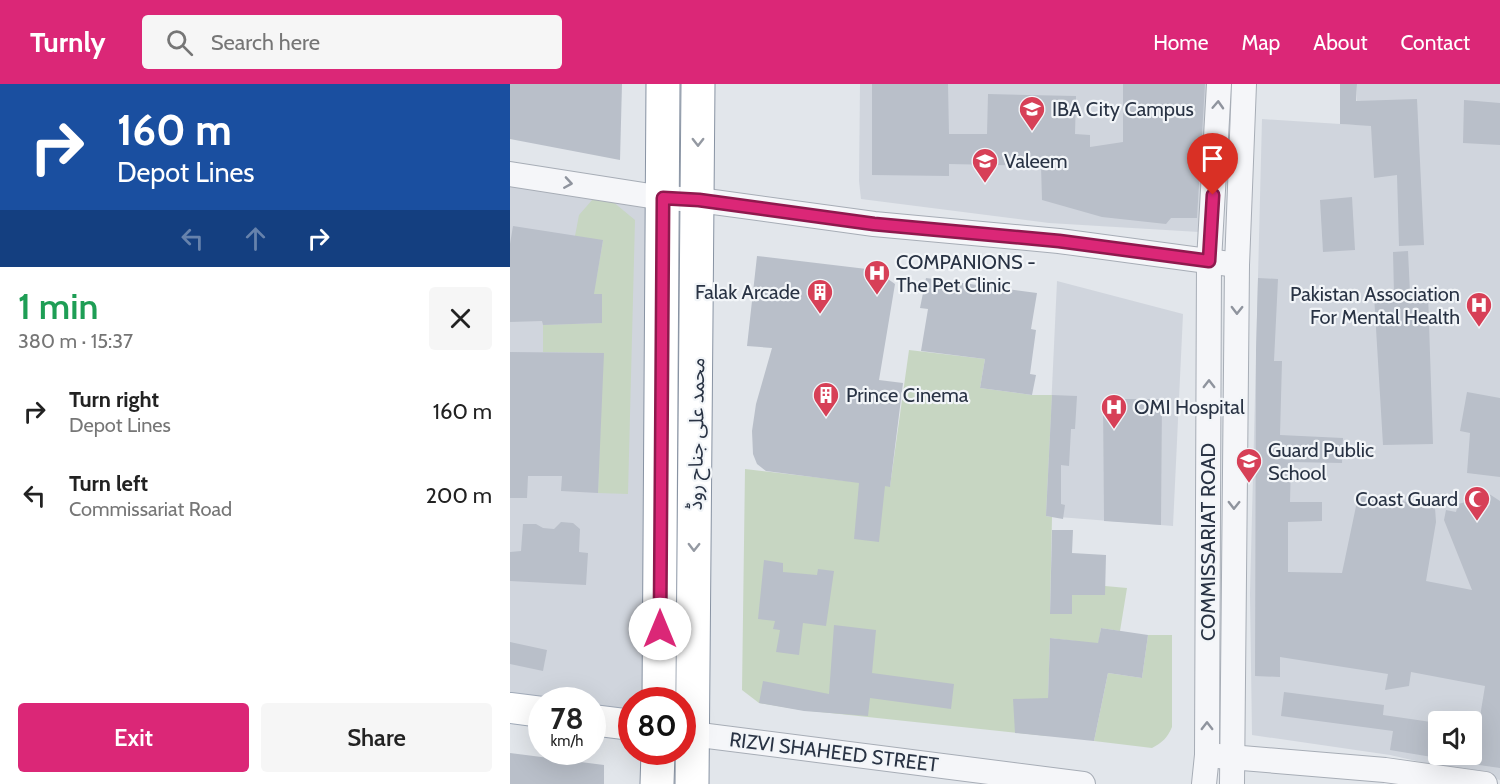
<!DOCTYPE html>
<html lang="en">
<head>
<meta charset="utf-8">
<style>
  :root { --surface:#fff; --page:#f6f6f6; --text:#222; --muted:#767676; --accent:#db2777 }
  body { margin:0; font-family:Cabin,"Noto Sans Arabic",sans-serif; background:var(--page); color:var(--text); height:100vh; display:flex; flex-direction:column; font-size:22px; white-space:nowrap }
  * { box-sizing:border-box; margin:0 }
  p { font-size:20px; color:var(--muted) }
  .icon { flex:none; width:33px; height:33px; fill:none; stroke:currentColor; stroke-width:2; stroke-linecap:round; stroke-linejoin:round }
  .map { position:relative; flex:1; overflow:hidden }
  .side { display:flex; flex-direction:column; background:var(--surface); width:510px }
  .side>* { flex:none }
  .top-card { background:#1a4fa0; color:#fff; overflow:hidden }
  .fabs { position:absolute; left:918px; top:627px; display:grid; gap:12px }
  .fabs a { display:grid; place-items:center; width:54px; height:54px; border-radius:6px; background:var(--surface); box-shadow:0 6px 24px #0002; font-size:30px }
  .speed { position:absolute; left:18px; top:603px; display:flex; gap:12px; font-size:30px; font-weight:700; text-align:center }
  .speed>* { display:grid; place-content:center; width:78px; height:78px; border-radius:50%; background:var(--surface); box-shadow:0 6px 24px #0002; line-height:1 }
  .speed small { font-size:15px; font-weight:400 }
  .speed .limit { border:9px solid #d22; background:#fff; color:#111 }
  .pin { position:absolute; display:grid; place-items:center; width:51px; height:51px; color:#fff; margin:-62px -26px; border-radius:50% 50% 50% 0; rotate:-45deg; box-shadow:0 0 6px #0007 }
  .pin .icon { rotate:45deg }
  .me { position:absolute; width:66px; margin:-33px; rotate:0deg; stroke-linejoin:round; filter:drop-shadow(0 0 4px #0008) }
  .turn { display:flex; align-items:center; gap:21px; height:126px; padding:0 18px; font-size:27px }
  .turn .icon { width:78px; height:78px; stroke-width:2.5 }
  .turn b { display:block; font-size:42px; line-height:51px }
  .lanes { display:flex; align-items:center; height:57px; padding:0 18px; background:#0003; justify-content:center; gap:30px; direction:ltr }
  .lanes .off { opacity:.35 }
  .round { display:grid; place-items:center; flex:none; width:63px; height:63px; border-radius:6px; background:var(--page) }
  .head { display:flex; align-items:center; justify-content:space-between; height:102px; padding:0 18px }
  h1 { font-size:36px; font-weight:600; line-height:45px; color:#1e9e55 }
  .action { display:flex; gap:12px; margin-top:auto; padding:12px 18px }
  .action a { flex:1; height:69px; border-radius:6px; background:var(--accent); color:#fff; font-size:24px; font-weight:600; line-height:69px; text-align:center }
  .action a+a { background:var(--page); color:var(--text) }
  ul { padding:0; list-style:none }
  li { display:flex; align-items:center; gap:18px; height:84px; padding:0 18px }
  li div { flex:1 }
  li b { display:block; font-size:22px }
  li em { font-style:normal }
  header { display:flex; align-items:center; gap:36px; box-sizing:border-box; height:84px; padding:0 30px; background:var(--accent); color:#fff }
  header strong { font-size:28px }
  nav { display:flex; gap:33px; margin-inline-start:auto; font-size:21px }
  .search { width:420px; height:54px; background:var(--page); display:flex; align-items:center; gap:15px; box-sizing:border-box; padding:0 21px; border-radius:6px; color:var(--muted); font-size:22px }
  main { display:flex; flex:1; min-height:0 }
  .map>svg:first-child { display:block }
  .built { fill:#d0d5dd; fill-rule:evenodd }
  .green { fill:#c7d6c2 }
  .building { fill:#b9bfc9 }
  .lines { fill:none; stroke-linecap:round; stroke-linejoin:round }
  .minor-casing { stroke:#a7adb6; stroke-width:26 }
  .major-casing { stroke:#a0aab8; stroke-width:32 }
  .highway-casing { stroke:#8893a3; stroke-width:35 }
  .minor { stroke:#f5f6f9; stroke-width:24 }
  .major { stroke:#fff; stroke-width:30 }
  .highway { stroke:#fff; stroke-width:33 }
  .oneway { stroke:#8f949e }
  .oneway2 { stroke:#9499a2 }
  .route-casing { stroke:#8e194d; stroke-width:15 }
  .route { stroke:#db2777; stroke-width:10 }
  .labels { text-anchor:middle; stroke-width:4.5; stroke-linejoin:round; paint-order:stroke }
  .poi-label { font-size:20px; fill:#293344; stroke:#f2f5f8; text-anchor:start }
  .street-label { font-size:20px; fill:#293344; stroke:#f2f5f8 }
</style>
</head>
<body>
<header>
<strong>Turnly</strong>
<div class="search"><svg class="icon" aria-label="search" viewBox="0 0 24 24"><circle cx="10" cy="10" r="6"/><path d="M15 15l6 6"/></svg>Search here</div>
<nav><a>Home</a><a>Map</a><a>About</a><a>Contact</a></nav>
</header>
<main>
<section class="side">
<div class="top-card">
<div class="turn"><svg class="icon" aria-label="right" viewBox="0 0 24 24"><path d="M7 20v-9h11M14 6l5 5-5 5"/></svg><div><b>160 m</b>Depot Lines</div></div>
<div class="lanes"><svg class="icon off" aria-label="left" viewBox="0 0 24 24"><path d="M17 20v-9H6M10 6l-5 5 5 5"/></svg><svg class="icon off" aria-label="ahead" viewBox="0 0 24 24"><path d="M12 20V5M6 11l6-6 6 6"/></svg><svg class="icon" aria-label="right" viewBox="0 0 24 24"><path d="M7 20v-9h11M14 6l5 5-5 5"/></svg></div>
</div>
<div class="head"><div><h1>1 min</h1><p>380 m · 15:37</p></div><a class="round"><svg class="icon" aria-label="close" viewBox="0 0 24 24"><path d="M6 6l12 12M18 6L6 18"/></svg></a></div>
<ul>
<li><svg class="icon" aria-label="right" viewBox="0 0 24 24"><path d="M7 20v-9h11M14 6l5 5-5 5"/></svg><div><b>Turn right</b><p>Depot Lines</p></div><em>160 m</em></li>
<li><svg class="icon" aria-label="left" viewBox="0 0 24 24"><path d="M17 20v-9H6M10 6l-5 5 5 5"/></svg><div><b>Turn left</b><p>Commissariat Road</p></div><em>200 m</em></li>
</ul>
<div class="action"><a>Exit</a><a>Share</a></div>
</section>
<div class="map">
<svg width="990" height="700" viewBox="0 0 990 700">
  <rect width="100%" height="100%" fill="#e2e6eb"/>
  <g class="built">
    <polygon points="350,0 698,0 689,148 539,139 351,115 349,97"/>
    <path d="M847,0H990V696L880,671L742,651L740,510L752,35L846,41ZM928,638H962V670H928Z"/>
    <polygon points="0,90 153,114 149,616 122,616 121,641 83,636 82,616 32,616 0,624"/>
    <polygon points="547,197 673,230 663,442 536,432"/>
  </g>
  <g class="green">
    <polygon points="83,115 102,117 125,136 118,410 88,409 93,269 33,268 33,241 92,239 91,210 66,211 86,197 93,157 65,152 69,131"/>
    <polygon points="399,266 475,275 470,304 522,311 542,311 536,432 542,433 540,530 562,530 562,511 595,511 595,502 617,504 610,547 591,544 584,586 565,557 540,554 537,652 292,626 249,619 232,606 235,385 380,402"/>
    <path d="M638,551H662V643C658,653 652,659 642,664L584,657L598,589L632,594Z"/>
  </g>
  <g class="building">
    <polygon points="0,0 112,0 110,76 0,55"/>
    <polygon points="362,0 438,0 439,50 477,50 478,10 566,12 565,50 580,51 580,63 613,58 613,0 695,0 687,134 661,134 656,140 592,133 532,116 531,82 439,80 439,92 362,91"/>
    <polygon points="830,0 847,0 846,17 907,15 914,161 889,162 887,91 864,94 861,42 830,40"/>
    <polygon points="954,16 990,19 990,61 953,59"/>
    <polygon points="842,113 845,166 813,168 810,116"/>
    <polygon points="3,142 93,156 84,210 92,210 92,239 33,241 32,237 0,238 0,160"/>
    <polygon points="898,167 900,209 918,209 923,360 873,361 864,211 884,210 883,168"/>
    <polygon points="247,172 365,186 385,200 369,296 393,299 380,403 375,402 369,458 344,455 349,399 256,387 247,380 243,370 242,347 246,320 262,264 237,262"/>
    <polygon points="416,194 527,209 521,245 526,246 520,290 526,291 522,311 470,304 475,275 411,267 418,225 410,224"/>
    <polygon points="748,194 768,195 764,277 772,277 770,351 833,354 832,379 781,378 780,418 812,418 812,437 778,438 778,488 832,489 849,408 925,424 926,438 916,497 962,506 934,436 936,426 946,428 948,420 960,417 967,402 990,417 990,684 962,680 962,644 968,645 975,602 901,588 899,602 875,606 878,590 770,573 770,593 745,592 746,266"/>
    <polygon points="0,268 94,269 88,409 51,407 52,392 18,392 17,414 0,414"/>
    <polygon points="957,308 990,314 990,393 957,389 960,349 950,347"/>
    <polygon points="542,311 567,312 565,345 561,345 559,382 551,381 551,420 555,421 553,435 536,432"/>
    <polygon points="593,315 652,315 651,441 594,437"/>
    <polygon points="51,438 63,439 70,445 69,468 78,469 76,501 0,497 0,468 11,467 13,440 26,440 33,444 44,445"/>
    <polygon points="542,446 563,446 562,469 596,471 595,511 562,511 562,530 540,530"/>
    <polygon points="254,476 273,479 273,488 307,491 308,485 324,487 316,542 293,539 289,571 266,568 270,546 263,545 265,537 248,535"/>
    <polygon points="324,541 366,546 362,589 444,600 441,625 360,614 358,632 294,627 249,619 253,597 319,610"/>
    <polygon points="591,544 638,551 632,594 598,589 584,657 505,649 503,615 538,614 540,554 588,559"/>
    <polygon points="0,558 37,566 33,587 0,580"/>
    <polygon points="774,608 874,621 873,631 928,639 928,674 880,666 883,647 771,632"/>
    <polygon points="0,669 94,681 94,700 0,700"/>
  </g>
  <g class="lines">
    <g class="minor-casing">
      <g id="minor">
        <polyline points="0,90 153,114 189,116 364,140 549,157 727,181"/>
        <polyline points="182,650 573,700"/>
        <polyline points="708,672 875,686 975,700"/>
        <polyline points="694,700 697,671 699,177 709,0"/>
        <polyline points="722,700 727,181 734,0"/>
      </g>
    </g>
    <g class="major-casing">
      <g id="major">
        <polyline points="0,624 32,628"/>
        <polyline points="82,636 122,641"/>
      </g>
    </g>
    <g class="highway-casing">
      <g id="highway">
        <polyline points="149,616 153,0"/>
        <polyline points="147,700 148,668"/>
        <polyline points="182,700 188,0"/>
      </g>
    </g>
    <use href="#minor" class="minor"/>
    <use href="#major" class="major"/>
    <use href="#highway" class="highway"/>
  </g>
  <defs><path id="oneway-chevron" d="M-2-3.5L2.5 0L-2 3.5" fill="none" stroke-width="1.6" stroke-linecap="round" stroke-linejoin="round" transform="scale(1.5)"/></defs>
  <g class="oneway">
    <use href="#oneway-chevron" transform="translate(708 21) rotate(-87)"/>
    <use href="#oneway-chevron" transform="translate(58 99) rotate(9)"/>
    <use href="#oneway-chevron" transform="translate(727 226) rotate(91)"/>
    <use href="#oneway-chevron" transform="translate(699 300) rotate(-90)"/>
    <use href="#oneway-chevron" transform="translate(724 421) rotate(91)"/>
    <use href="#oneway-chevron" transform="translate(697 642) rotate(-90)"/>
  </g>
  <g class="oneway2">
    <use href="#oneway-chevron" transform="translate(188 58) rotate(90)"/>
    <use href="#oneway-chevron" transform="translate(184 463) rotate(91)"/>
  </g>
  <g class="lines">
    <g class="route-casing">
      <polyline id="route" points="150,545 153,114 189,116 364,140 549,157 699,177 703,111"/>
    </g>
    <use href="#route" class="route"/>
  </g>
  <defs>
    <g id="university-pin" transform="scale(1.35)"><path d="M0 17L-7.5 6A9.5 9.5 0 1 1 7.5 6Z" fill="#d74057" stroke="#f2f5f8"/><path d="M0-5L7-2L0 1L-7-2ZM-4 1L0 2.5L4 1V4Q0 6-4 4Z" fill="#fff"/></g>
    <g id="school-pin" transform="scale(1.35)"><path d="M0 17L-7.5 6A9.5 9.5 0 1 1 7.5 6Z" fill="#d74057" stroke="#f2f5f8"/><path d="M0-5L7-2L0 1L-7-2ZM-4 1L0 2.5L4 1V4Q0 6-4 4Z" fill="#fff"/></g>
    <g id="hospital-pin" transform="scale(1.35)"><path d="M0 17L-7.5 6A9.5 9.5 0 1 1 7.5 6Z" fill="#d74057" stroke="#f2f5f8"/><path d="M-5-5h3v3.5h4V-5h3V5h-3V1.5h-4V5h-3Z" fill="#fff"/></g>
    <g id="building-pin" transform="scale(1.35)"><path d="M0 17L-7.5 6A9.5 9.5 0 1 1 7.5 6Z" fill="#d74057" stroke="#f2f5f8"/><path d="M-4-6H4V6H1V3H-1V6H-4ZM-2.5-4.3h1.7v1.8h-1.7ZM.8-4.3h1.7v1.8H.8ZM-2.5-1h1.7V.8h-1.7ZM.8-1h1.7V.8H.8Z" fill="#fff"/></g>
    <g id="mosque-pin" transform="scale(1.35)"><path d="M0 17L-7.5 6A9.5 9.5 0 1 1 7.5 6Z" fill="#d74057" stroke="#f2f5f8"/><path d="M3.5-4.9A6 6 0 1 0 3.5 4.9A5 5 0 1 1 3.5-4.9Z" fill="#fff"/></g>
  </defs>
  <g fill-rule="evenodd">
    <use href="#university-pin" x="522" y="25"/>
    <use href="#school-pin" x="475" y="77"/>
    <use href="#hospital-pin" x="367" y="189"/>
    <use href="#building-pin" x="310" y="208"/>
    <use href="#hospital-pin" x="969" y="221"/>
    <use href="#building-pin" x="316" y="311"/>
    <use href="#hospital-pin" x="604" y="323"/>
    <use href="#school-pin" x="739" y="377"/>
    <use href="#mosque-pin" x="967" y="415"/>
  </g>
  <g class="labels">
    <g class="poi-label">
      <text x="542" y="32">IBA City Campus</text>
      <text x="494" y="84">Valeem</text>
      <text x="386" y="185">COMPANIONS -<tspan x="386" dy="23">The Pet Clinic</tspan></text>
      <text x="290" y="215" text-anchor="end">Falak Arcade</text>
      <text x="950" y="217" text-anchor="end">Pakistan Association<tspan x="950" dy="23">For Mental Health</tspan></text>
      <text x="336" y="318">Prince Cinema</text>
      <text x="624" y="330">OMI Hospital</text>
      <text x="758" y="373">Guard Public<tspan x="758" dy="23">School</tspan></text>
      <text x="948" y="422" text-anchor="end">Coast Guard</text>
    </g>
    <g class="street-label">
      <text transform="translate(186 350) rotate(-89)" y="7">محمد علی جناح روڈ</text>
      <text transform="translate(698 458) rotate(-90)" y="7">COMMISSARIAT ROAD</text>
      <text transform="translate(324 668) rotate(7)" y="7">RIZVI SHAHEED STREET</text>
    </g>
  </g>
</svg>
<div class="fabs">
<a><svg class="icon" aria-label="sound" viewBox="0 0 24 24"><path d="M4 9h4l5-4v14l-5-4H4zM17 9q2 3 0 6"/></svg></a>
</div>
<div class="speed"><div>78<small>km/h</small></div><div class="limit">80</div></div>
<div class="pin" style="left:703px;top:111px;background:#d93025"><svg class="icon" aria-label="arrive" viewBox="0 0 24 24"><path d="M6 21V4h12l-3 4 3 4H6"/></svg></div>
<svg class="me" style="left:150px;top:545px" viewBox="-20 -20 40 40"><circle r="19" fill="#fff"/><path d="M0-13L10 11 0 6-10 11z" fill="#db2777"/></svg>
</div>
</main>
</body>
</html>
